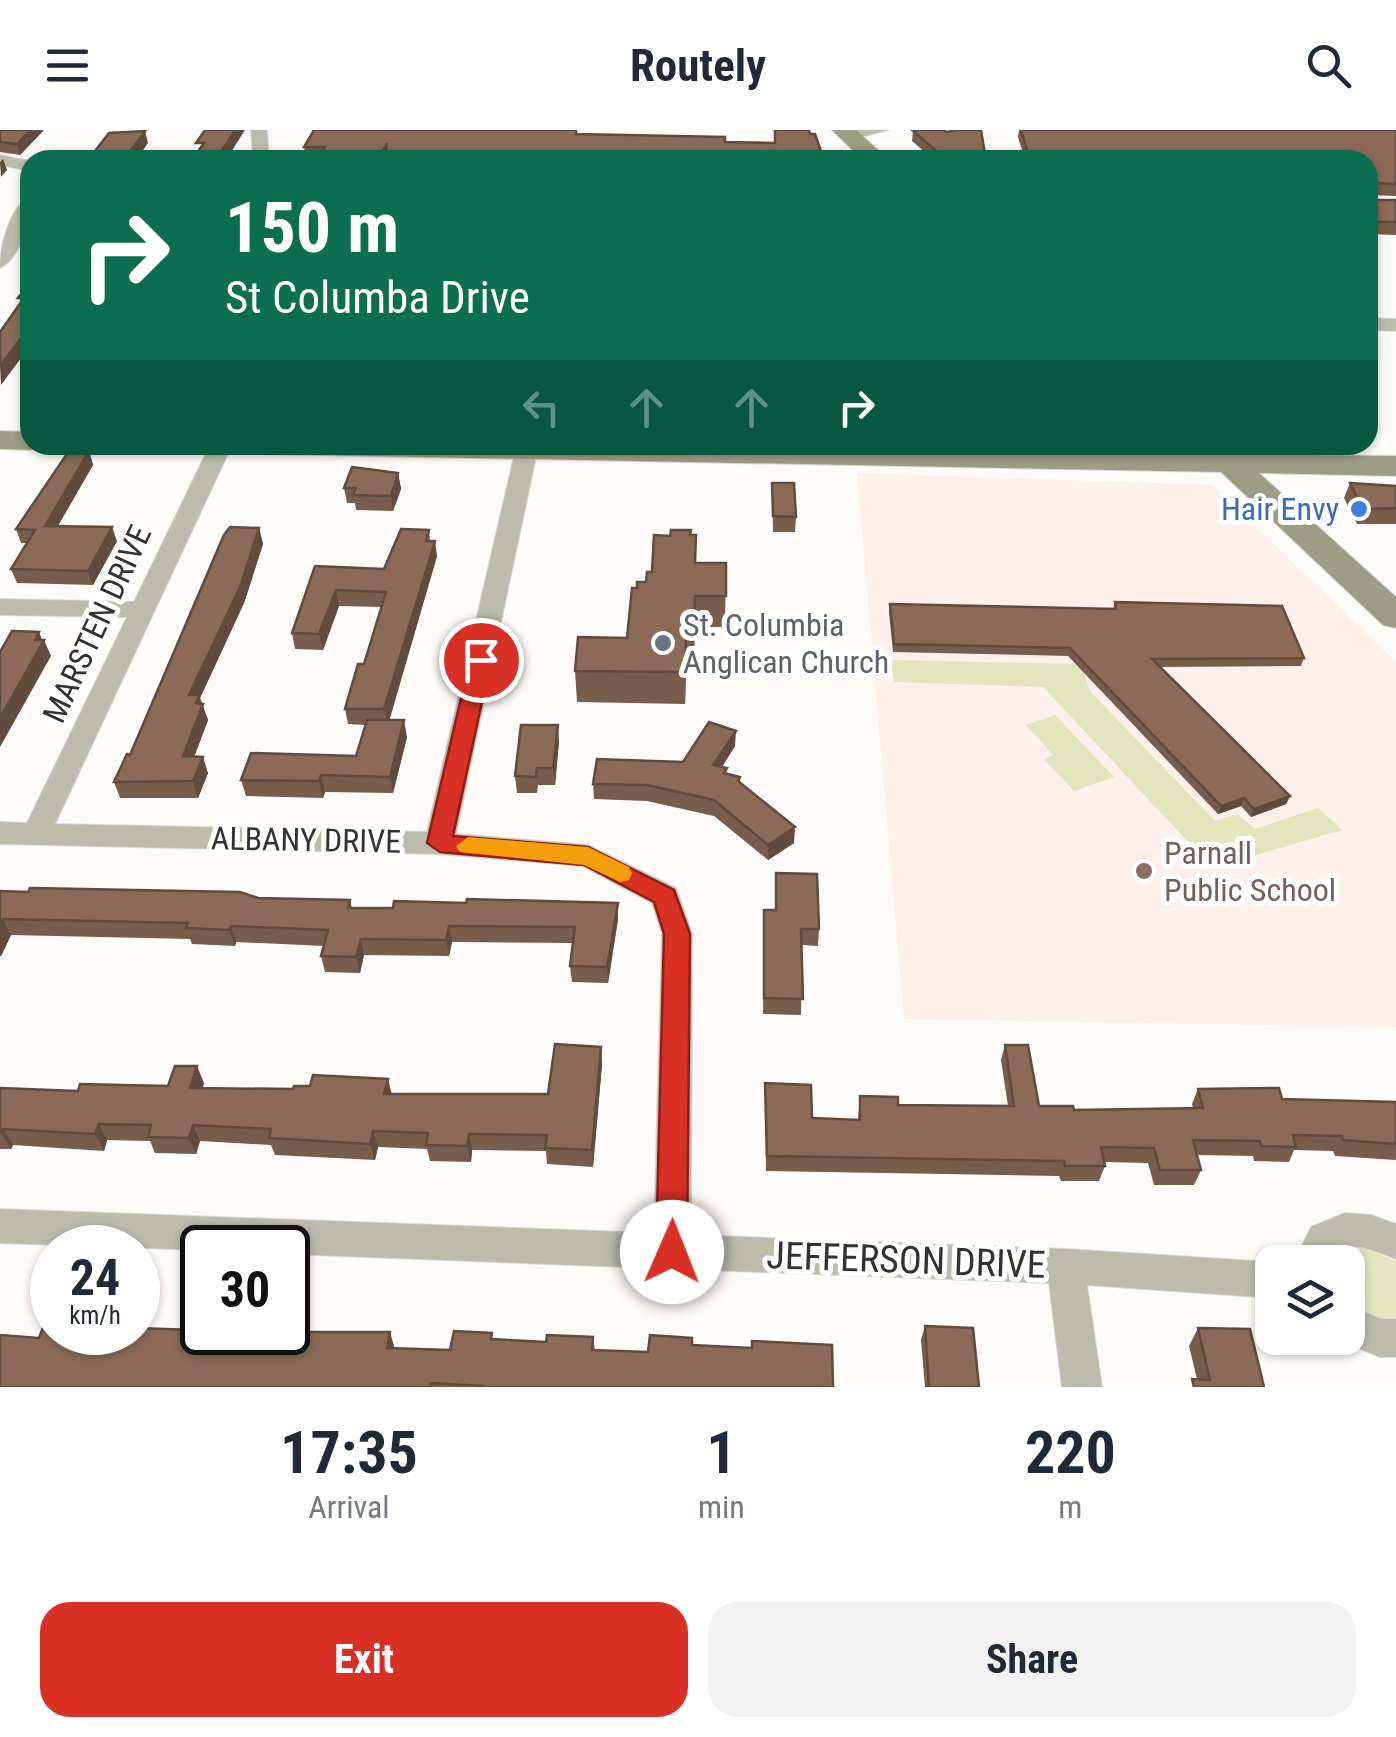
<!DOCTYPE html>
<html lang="en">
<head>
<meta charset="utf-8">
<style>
  :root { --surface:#fff; --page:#f2f2f3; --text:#1f2937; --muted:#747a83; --accent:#d93025 }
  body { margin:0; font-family:"Roboto Condensed",sans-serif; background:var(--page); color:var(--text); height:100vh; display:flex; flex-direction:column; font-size:38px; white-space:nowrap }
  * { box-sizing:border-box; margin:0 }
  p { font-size:32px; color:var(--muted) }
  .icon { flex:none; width:55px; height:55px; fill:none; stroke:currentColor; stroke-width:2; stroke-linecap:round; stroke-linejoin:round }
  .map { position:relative; height:1257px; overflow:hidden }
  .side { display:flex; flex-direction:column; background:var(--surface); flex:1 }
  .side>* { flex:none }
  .hud { position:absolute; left:20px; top:20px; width:1358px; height:305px; border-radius:30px; box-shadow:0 2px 8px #0004; background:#0b6e4f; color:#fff; overflow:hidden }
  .buttons { position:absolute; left:1255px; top:1115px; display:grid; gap:20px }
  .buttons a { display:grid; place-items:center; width:110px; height:110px; border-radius:20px; background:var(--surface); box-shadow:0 2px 8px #0004; font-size:50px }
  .speed { position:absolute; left:30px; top:1095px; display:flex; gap:20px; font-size:50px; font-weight:700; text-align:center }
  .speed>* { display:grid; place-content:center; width:130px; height:130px; border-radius:50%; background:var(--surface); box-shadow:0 2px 8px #0004; line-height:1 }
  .speed small { font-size:25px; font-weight:400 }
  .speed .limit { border:5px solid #111; border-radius:15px; background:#fff; color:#111 }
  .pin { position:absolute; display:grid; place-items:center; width:85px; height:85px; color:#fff; margin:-42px; border:5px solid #fff; border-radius:50%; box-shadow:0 2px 10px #0007 }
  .me { position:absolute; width:110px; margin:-55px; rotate:1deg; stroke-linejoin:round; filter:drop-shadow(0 0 8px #0008) }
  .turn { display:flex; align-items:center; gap:35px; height:210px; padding:0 40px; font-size:45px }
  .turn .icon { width:130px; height:130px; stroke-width:2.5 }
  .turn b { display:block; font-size:70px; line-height:85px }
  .lanes { display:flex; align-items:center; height:95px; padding:0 40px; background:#0003; justify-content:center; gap:50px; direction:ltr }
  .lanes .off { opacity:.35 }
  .eta { display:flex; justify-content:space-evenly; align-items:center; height:170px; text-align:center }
  .eta b { font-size:60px; font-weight:700; line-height:70px }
  .action { display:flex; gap:20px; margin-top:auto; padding:20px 40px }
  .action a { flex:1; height:115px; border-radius:30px; background:var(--accent); color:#fff; font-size:40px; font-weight:700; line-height:115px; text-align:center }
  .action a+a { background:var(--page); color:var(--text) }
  header { display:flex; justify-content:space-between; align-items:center; height:130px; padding:0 40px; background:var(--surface); font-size:45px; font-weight:700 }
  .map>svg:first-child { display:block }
  .built { fill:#fff0e9 }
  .green { fill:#e3e5bf }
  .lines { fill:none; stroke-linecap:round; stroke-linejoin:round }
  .minor-casing { stroke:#dbd7d4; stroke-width:2 }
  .secondary-casing { stroke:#dbd7d4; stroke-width:2 }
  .minor { fill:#bcbcac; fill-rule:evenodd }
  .secondary { fill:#9d9d86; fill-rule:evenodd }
  .wall { fill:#785c4c }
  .shaded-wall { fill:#614b3e }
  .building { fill:#8b6b58; stroke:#614b3e; stroke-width:2.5 }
  .route { fill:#d93025; stroke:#8d1f18; stroke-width:2.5 }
  .slow { fill:#f59e0b }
  .shop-dot { fill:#3f7fe0; stroke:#fff; stroke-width:4 }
  .worship-dot { fill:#6b7280; stroke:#fff; stroke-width:4 }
  .education-dot { fill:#8d6e63; stroke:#fff; stroke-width:4 }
  .labels { text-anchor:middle; stroke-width:10; stroke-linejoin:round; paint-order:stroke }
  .shop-label { font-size:32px; fill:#366cbe; stroke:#fff; text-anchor:end }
  .street-label { font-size:32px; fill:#35312f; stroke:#fff }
  .worship-label { font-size:32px; fill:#5b616d; stroke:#fff; text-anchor:start }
  .education-label { font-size:32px; fill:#785e54; stroke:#fff; text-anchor:start }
  .near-street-label { font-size:38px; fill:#35312f; stroke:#fff }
</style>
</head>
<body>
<header><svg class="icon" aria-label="menu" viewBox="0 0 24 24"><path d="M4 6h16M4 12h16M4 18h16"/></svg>Routely<svg class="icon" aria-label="search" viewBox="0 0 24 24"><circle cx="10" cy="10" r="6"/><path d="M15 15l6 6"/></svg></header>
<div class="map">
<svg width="1396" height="1257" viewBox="0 0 1396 1257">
  <rect width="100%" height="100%" fill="#fffbf8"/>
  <polygon class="built" points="857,343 1212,355 1396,532 1396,897 904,889"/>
  <g class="green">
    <polygon points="890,530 1081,534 1090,561 1215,691 1238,684 1255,699 1318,678 1342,700 1256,725 1232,727 1192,716 1043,557 894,552"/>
    <polygon points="1055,585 1114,647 1074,661 1044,629 1053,625 1026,595"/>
    <polygon points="1365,1117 1396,1131 1396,1188 1379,1189 1348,1172 1348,1132 1336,1130 1343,1122"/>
  </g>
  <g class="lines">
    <g class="minor-casing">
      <g id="minor">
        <polygon points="251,0 267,0 269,30 253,30"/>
        <polygon points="888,0 849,10 841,5 851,0"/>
        <polygon points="0,25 30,31 30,41 0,35"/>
        <path d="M30,67C30,89 21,128 0,138C0,116 9,78 30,67Z"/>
        <polygon points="1368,188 1396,189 1396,201 1368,200"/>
        <polygon points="210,315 232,315 55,694 427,702 515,322 526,316 534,317 537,322 456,704 588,715 676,758 692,803 691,1105 1066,1119 1272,1132 1272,1168 1087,1155 1102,1257 1062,1257 1049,1153 288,1124 288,1118 202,1120 0,1113 0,1079 654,1103 662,803 652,773 583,736 439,724 0,714 0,692 27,693 127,487 0,485 0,469 134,472"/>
        <path d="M1345,1083L1371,1085L1396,1094V1129C1374,1121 1343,1104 1330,1132H1294L1311,1097Z"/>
        <polygon points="1348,1175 1381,1189 1396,1189 1396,1227 1380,1227 1335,1208 1348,1208"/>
      </g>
    </g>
    <g class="secondary-casing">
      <g id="secondary">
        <polygon points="832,0 856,0 889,30 863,30"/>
        <polygon points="0,301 30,302 30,315 43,315 30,320 0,319"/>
        <polygon points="248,315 775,315 1210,323 1223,318 1238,324 1396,326 1396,346 1259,343 1396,467 1396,498 1383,495 1221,342 264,324 253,322"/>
      </g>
    </g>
    <use href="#minor" class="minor"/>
    <use href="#secondary" class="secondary"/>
  </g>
  <g class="wall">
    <polygon points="0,0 43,0 43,1 20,25 0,22"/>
    <polygon points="1019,0 1396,0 1396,66 1369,65 1368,67 1372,70 1396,70 1396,105 1369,104 1368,101 1368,30 1025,30 1018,7"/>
    <polygon points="913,1 946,2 986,30 934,30 912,11"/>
    <polygon points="576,4 725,12 775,13 810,4 824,30 306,27 304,17"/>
    <polygon points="89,321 93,335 58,396 117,411 93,455 17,453 11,439 27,413 21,413 16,399"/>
    <polygon points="398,343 401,359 393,381 356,380 355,373 347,373 344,358"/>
    <polygon points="772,353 796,387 795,402 773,402"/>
    <polygon points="1350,353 1396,356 1396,394 1357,394 1344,368"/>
    <polygon points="259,398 263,414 244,473 200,568 208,590 194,627 208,643 198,668 120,668 114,652"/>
    <polygon points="429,400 430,411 437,426 389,590 407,607 393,663 325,662 323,668 246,666 241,650 356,626 365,595 348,594 345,579 364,534 382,477 339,476 323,520 295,519 292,503 315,436 384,439"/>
    <polygon points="691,405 696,405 696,433 726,433 725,497 695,497 694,537 686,537 685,574 577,572 575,541 627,508 637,458 646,452 652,442"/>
    <polygon points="1115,472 1304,528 1301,536 1160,537 1290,666 1286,674 1251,687 1241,676 1218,684 1068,526 893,522 889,482 890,474 1113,479"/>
    <polygon points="559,611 555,655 538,655 537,663 517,663 515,646"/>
    <polygon points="735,616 722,637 727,638 726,644 740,647 740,653 794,713 768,730 714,686 647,671 594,669 593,654 683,632"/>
    <polygon points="776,743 819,799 818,816 802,815 801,885 763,884 764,796 775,780"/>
    <polygon points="0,761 350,770 352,778 618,789 608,853 572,852 570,836 573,813 452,812 449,826 364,825 360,843 325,842 321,826 324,816 236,812 235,816 192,814 190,809 11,805 1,826 0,826"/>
    <polygon points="1005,915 1039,976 1074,980 1193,978 1192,974 1198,959 1282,969 1396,972 1396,1030 1335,1026 1333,1021 1294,1020 1289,1032 1254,1031 1253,1026 1197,1025 1201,1040 1194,1055 1154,1055 1148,1033 1104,1032 1105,1036 1099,1051 1061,1051 1059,1046 766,1041 765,953 812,988 858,990 860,966 898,975 1008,976 1001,930"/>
    <polygon points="601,917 602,934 593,1037 547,1034 546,1021 472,1020 471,1032 430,1031 427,1019 378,1017 375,1030 275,1025 271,1015 200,1011 196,1024 155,1023 150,1011 107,1010 104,1021 13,1015 11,1019 0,1019 0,958 78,961 204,953 203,958 391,964 548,964"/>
    <polygon points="925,1196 979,1257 925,1257 921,1210"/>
    <polygon points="1198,1198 1264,1257 1197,1249 1189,1216"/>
    <polygon points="593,1207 595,1220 648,1222 692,1215 833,1257 0,1257 39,1208 198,1209 394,1216 394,1218 450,1220 493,1209 546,1212"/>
  </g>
  <g class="shaded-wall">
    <polygon points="30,0 43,1 20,25 17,14"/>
    <polygon points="235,0 245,0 226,30 216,30"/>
    <polygon points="145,1 148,13 136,30 124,30"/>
    <polygon points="957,23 956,30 941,30 941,25"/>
    <polygon points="3,29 7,40 1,47 0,32"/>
    <polygon points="30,196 30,216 1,255 0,236"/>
    <polygon points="89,321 93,335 50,409 45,396"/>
    <polygon points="398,343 401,359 393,381 391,366"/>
    <polygon points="112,397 117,411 93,455 88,441"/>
    <polygon points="259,398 263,414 244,473 200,568 208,590 188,643 183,626 189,565"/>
    <polygon points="435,411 437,426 388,595 384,579"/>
    <polygon points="336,460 339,476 323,520 319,504"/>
    <polygon points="39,502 43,512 44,510 51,526 0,617 0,588"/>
    <polygon points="686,506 686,537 685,574 685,542"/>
    <polygon points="404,590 407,607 393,663 390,647"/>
    <polygon points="558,595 559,611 555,655 553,638"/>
    <polygon points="736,601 735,616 713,650 713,635"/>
    <polygon points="203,627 208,643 198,668 193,651"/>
    <polygon points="321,645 325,662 323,668 319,651"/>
    <polygon points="1290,666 1286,674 1251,687 1254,679"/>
    <polygon points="1244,668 1241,676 1218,684 1221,676"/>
    <polygon points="795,697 794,713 768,730 768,715"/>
    <polygon points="618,773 618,789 608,853 607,837"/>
    <polygon points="3,789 11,805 1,826 0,823 0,795"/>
    <polygon points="231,796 236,812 235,816 229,800"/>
    <polygon points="449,796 452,812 449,826 446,810"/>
    <polygon points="361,809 364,825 360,843 356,827"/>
    <polygon points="601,917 602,934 593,1037 592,1020"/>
    <polygon points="197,936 204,953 197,974 190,958"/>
    <polygon points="388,949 392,965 384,964"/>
    <polygon points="99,994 107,1010 104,1021 95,1004"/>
    <polygon points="193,995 200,1011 196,1024 189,1008"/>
    <polygon points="3,999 13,1015 11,1019 1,1003"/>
    <polygon points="373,1001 378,1017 375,1030 370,1014"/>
    <polygon points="469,1004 472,1020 471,1032 467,1016"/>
    <polygon points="390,1202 394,1216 391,1232 387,1218"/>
  </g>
  <g class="building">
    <polygon points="0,0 30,0 17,14 0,12"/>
    <polygon points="205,0 235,0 216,30 192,30 204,13 196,13"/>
    <polygon points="314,0 576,0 576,4 725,7 725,12 775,13 775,0 809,0 810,4 815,4 824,30 384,30 387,13 378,30 318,30 325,17 304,17"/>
    <polygon points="921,0 944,0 946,2 959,0 981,0 986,30 957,30 957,23 941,25 913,1"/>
    <polygon points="1021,0 1396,0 1396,54 1372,53 1368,67 1372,70 1396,70 1396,92 1373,92 1370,86 1368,86 1368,30 1030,30"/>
    <polygon points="145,1 124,30 88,30 109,3"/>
    <polygon points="30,153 30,196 0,236 0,202 24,168 18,168"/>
    <polygon points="73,315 79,315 89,321 45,396 112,397 88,441 11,439 35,400 16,399"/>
    <polygon points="352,337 398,343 391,366 353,365 356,358 344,358"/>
    <polygon points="772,353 794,353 796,387 773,386"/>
    <polygon points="1350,353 1396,356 1396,378 1363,379"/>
    <polygon points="230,397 259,398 240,457 189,565 199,565 196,573 203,574 183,626 203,627 193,651 114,652 127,624 130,625 224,405"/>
    <polygon points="401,399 429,400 426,411 435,411 384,579 345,579 358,534 364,534 386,462 336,460 319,504 292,503 315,436 384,439"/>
    <polygon points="671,400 691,400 690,405 696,405 695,433 726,433 726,466 695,466 694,506 686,506 685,542 575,541 578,507 627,508 632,458 637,458 637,452 646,452 647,442 652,442 654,405 670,406"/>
    <polygon points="1115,472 1282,476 1304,528 1152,529 1290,666 1254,679 1244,668 1221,676 1070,518 894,514 890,474 1116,479"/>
    <polygon points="12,501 39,502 35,510 44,510 0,588 0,522"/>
    <polygon points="367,590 404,590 390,647 321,645 319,651 241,650 251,623 356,626"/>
    <polygon points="709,592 736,601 713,635 727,638 724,643 740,647 738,651 795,697 768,715 714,670 647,655 593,654 597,629 683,632"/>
    <polygon points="521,595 558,595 553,638 537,638 536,647 515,646"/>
    <polygon points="776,743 817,744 819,799 801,799 803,869 764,868 764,780 776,780"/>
    <polygon points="30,758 240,762 258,768 350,770 348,778 393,778 394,771 466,773 467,769 618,773 607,837 570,836 575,797 449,796 446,810 361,809 356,827 321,826 328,800 231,796 229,800 186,798 188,793 3,789 0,795 0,761 28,762"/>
    <polygon points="555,914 601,917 592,1020 545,1018 547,1005 469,1004 467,1016 426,1015 428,1003 373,1001 370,1014 269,1008 271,999 193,995 189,1008 148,1007 151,995 99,994 95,1004 3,999 0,1002 0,958 78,961 80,954 168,956 175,936 197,936 190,958 293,959 294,956 310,956 313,945 388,949 384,964 548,964"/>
    <polygon points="1005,915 1028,915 1039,976 1073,976 1074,980 1203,978 1198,959 1279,958 1282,969 1396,972 1396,1014 1343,1010 1342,1006 1293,1005 1296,1017 1261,1016 1260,1011 1193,1010 1201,1040 1160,1040 1154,1018 1101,1017 1105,1036 1065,1036 1064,1031 767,1026 765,953 811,955 812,988 860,990 860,966 898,967 898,975 1014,976"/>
    <polygon points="44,1195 52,1195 52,1202 138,1202 138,1198 193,1200 190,1209 258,1210 260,1202 390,1202 387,1218 450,1220 454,1201 492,1203 491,1209 546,1212 547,1205 593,1207 592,1220 648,1222 650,1205 692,1208 692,1215 752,1218 752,1211 832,1215 833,1257 483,1257 483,1256 431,1253 430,1257 0,1257 0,1205 39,1208"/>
    <polygon points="925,1196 973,1198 979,1257 929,1257"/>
    <polygon points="1198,1198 1250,1199 1264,1257 1194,1257 1192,1249 1210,1250"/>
  </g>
  <polygon class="route" points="481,523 491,530 453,706 588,717 674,760 690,804 687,1122 683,1132 672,1136 661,1132 656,1122 664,804 654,772 584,735 440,722 427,713 470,530"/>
  <polygon class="slow" points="468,707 588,717 629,737 632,743 629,750 620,752 584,735 460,722 456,716"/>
  <circle class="shop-dot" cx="1359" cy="379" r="10"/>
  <circle class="worship-dot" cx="663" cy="513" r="10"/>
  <circle class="education-dot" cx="1144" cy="741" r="10"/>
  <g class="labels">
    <g class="shop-label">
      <text x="1339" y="390">Hair Envy</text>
    </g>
    <g class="street-label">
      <text transform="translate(97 494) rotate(-65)" y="11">MARSTEN DRIVE</text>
      <text transform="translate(306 710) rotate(1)" y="11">ALBANY DRIVE</text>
    </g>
    <g class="worship-label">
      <text x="683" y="506">St. Columbia<tspan x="683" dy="37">Anglican Church</tspan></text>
    </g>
    <g class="education-label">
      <text x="1164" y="734">Parnall<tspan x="1164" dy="37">Public School</tspan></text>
    </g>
    <g class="near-street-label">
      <text transform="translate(906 1130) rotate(2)" y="13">JEFFERSON DRIVE</text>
    </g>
  </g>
</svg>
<div class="buttons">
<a><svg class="icon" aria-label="layers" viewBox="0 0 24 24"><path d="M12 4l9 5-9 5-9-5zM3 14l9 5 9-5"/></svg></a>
</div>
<div class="speed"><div>24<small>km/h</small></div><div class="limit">30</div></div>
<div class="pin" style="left:481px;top:530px;background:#d93025"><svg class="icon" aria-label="arrive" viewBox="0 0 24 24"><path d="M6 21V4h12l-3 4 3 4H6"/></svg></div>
<svg class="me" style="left:672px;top:1122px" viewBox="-20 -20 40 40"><circle r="19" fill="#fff"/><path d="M0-13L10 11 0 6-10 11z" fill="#d93025"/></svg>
<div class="hud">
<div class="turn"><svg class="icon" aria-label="right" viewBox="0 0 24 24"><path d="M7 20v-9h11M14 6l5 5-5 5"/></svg><div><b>150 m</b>St Columba Drive</div></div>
<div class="lanes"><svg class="icon off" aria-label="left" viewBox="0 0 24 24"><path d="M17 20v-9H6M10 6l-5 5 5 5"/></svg><svg class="icon off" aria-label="ahead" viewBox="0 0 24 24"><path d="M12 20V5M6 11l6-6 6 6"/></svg><svg class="icon off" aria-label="ahead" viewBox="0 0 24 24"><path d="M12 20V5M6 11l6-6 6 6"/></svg><svg class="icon" aria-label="right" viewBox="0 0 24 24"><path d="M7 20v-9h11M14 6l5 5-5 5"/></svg></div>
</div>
</div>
<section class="side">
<div class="eta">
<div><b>17:35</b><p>Arrival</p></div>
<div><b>1</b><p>min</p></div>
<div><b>220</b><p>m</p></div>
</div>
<div class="action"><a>Exit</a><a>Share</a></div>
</section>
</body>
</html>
